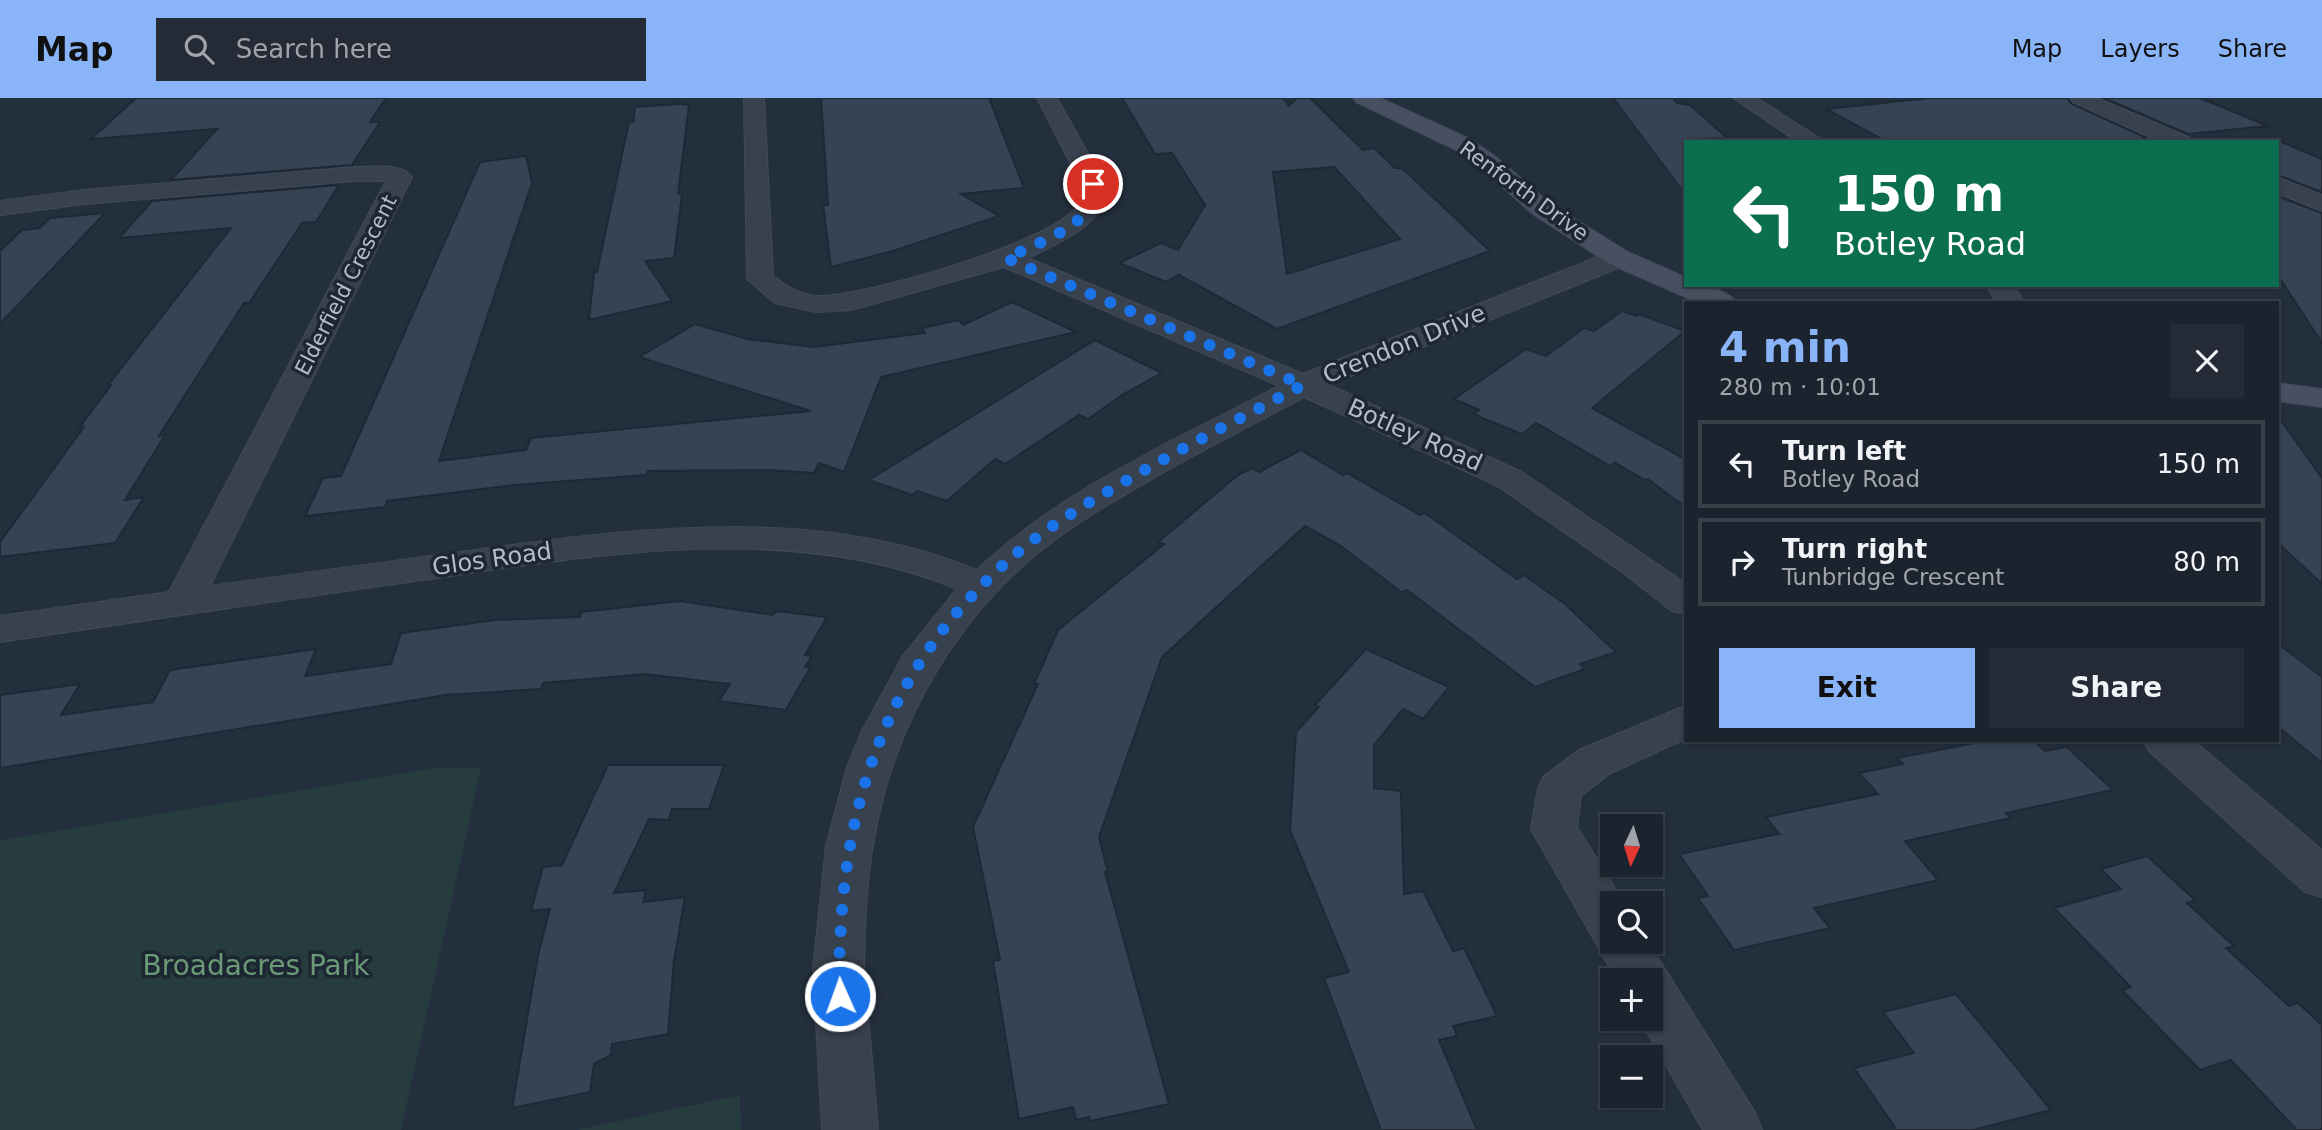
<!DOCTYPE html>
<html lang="en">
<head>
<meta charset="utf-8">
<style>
  :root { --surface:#1b232e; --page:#242b36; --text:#f1f3f6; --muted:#a0a4aa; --line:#39404a; --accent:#8ab4f8 }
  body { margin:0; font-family:"DejaVu Sans",sans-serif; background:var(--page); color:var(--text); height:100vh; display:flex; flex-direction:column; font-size:26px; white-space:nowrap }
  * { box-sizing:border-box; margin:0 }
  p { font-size:23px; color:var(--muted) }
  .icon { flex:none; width:38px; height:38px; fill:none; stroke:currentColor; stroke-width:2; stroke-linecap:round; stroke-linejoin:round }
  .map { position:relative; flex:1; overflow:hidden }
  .details { position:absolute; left:1684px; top:203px; width:595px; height:441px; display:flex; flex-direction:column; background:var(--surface); border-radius:0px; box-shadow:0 2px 5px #0004,0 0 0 2px var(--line) }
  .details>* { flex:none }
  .top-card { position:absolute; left:1684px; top:42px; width:595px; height:147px; border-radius:0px; box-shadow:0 2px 5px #0004,0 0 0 2px var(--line); background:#0b6e4f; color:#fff; overflow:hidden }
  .needle { width:46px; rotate:184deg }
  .buttons { position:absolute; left:1600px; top:716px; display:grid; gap:14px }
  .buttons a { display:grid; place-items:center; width:63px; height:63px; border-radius:0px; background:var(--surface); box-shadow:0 2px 5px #0004,0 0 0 2px var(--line); font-size:35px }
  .pin { position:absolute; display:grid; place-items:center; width:60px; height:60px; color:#fff; margin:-30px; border:4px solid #fff; border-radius:50%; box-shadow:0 2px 7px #0007 }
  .me { position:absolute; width:77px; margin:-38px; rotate:358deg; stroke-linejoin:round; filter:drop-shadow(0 0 5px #0008) }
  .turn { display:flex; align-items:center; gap:24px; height:147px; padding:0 35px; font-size:32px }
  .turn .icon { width:91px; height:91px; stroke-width:2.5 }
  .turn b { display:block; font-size:49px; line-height:60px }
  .round { display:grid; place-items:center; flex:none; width:74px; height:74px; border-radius:0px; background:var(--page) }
  .summary { display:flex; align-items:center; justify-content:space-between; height:119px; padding:0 35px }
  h1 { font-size:42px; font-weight:800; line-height:52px; color:var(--accent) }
  .action { display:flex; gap:14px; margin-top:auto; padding:14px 35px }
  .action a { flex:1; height:80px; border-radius:0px; background:var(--accent); color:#111; font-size:28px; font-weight:800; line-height:80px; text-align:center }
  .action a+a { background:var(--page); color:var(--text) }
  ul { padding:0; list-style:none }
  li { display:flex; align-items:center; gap:21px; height:88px; margin:0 14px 10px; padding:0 21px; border:4px solid var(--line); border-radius:0px }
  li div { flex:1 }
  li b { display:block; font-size:26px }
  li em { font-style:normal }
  header { display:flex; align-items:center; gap:42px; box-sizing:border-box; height:98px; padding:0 35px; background:var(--accent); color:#111 }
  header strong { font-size:33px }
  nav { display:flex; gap:38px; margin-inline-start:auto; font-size:24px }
  .search { width:490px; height:63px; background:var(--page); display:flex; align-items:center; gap:18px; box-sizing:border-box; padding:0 24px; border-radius:0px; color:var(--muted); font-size:26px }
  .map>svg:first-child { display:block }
  .green { fill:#263c3f }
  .building { fill:#364354; stroke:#1f2835; stroke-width:2; fill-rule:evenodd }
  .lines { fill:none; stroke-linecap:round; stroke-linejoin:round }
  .street-casing { stroke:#414a57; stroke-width:2 }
  .secondary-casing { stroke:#414a57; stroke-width:2 }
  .street { fill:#38414e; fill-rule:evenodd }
  .secondary { fill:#465061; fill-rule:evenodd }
  .route { stroke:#1a73e8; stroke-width:12; stroke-dasharray:0 21.6 }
  .labels { text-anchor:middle; stroke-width:7; stroke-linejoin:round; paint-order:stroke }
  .far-street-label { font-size:21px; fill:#b4bcc9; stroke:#1d2633 }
  .street-label { font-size:24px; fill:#b4bcc9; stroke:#1d2633 }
  .near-park-label { font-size:28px; fill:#6b9a76; stroke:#1d2633 }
</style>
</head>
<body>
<header>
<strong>Map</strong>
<div class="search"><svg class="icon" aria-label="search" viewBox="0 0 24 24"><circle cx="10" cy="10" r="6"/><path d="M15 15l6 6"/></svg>Search here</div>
<nav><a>Map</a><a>Layers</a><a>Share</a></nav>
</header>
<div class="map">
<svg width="2322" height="1032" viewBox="0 0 2322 1032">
  <rect width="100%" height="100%" fill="#242f3e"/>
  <g class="green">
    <polygon points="433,670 481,670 401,1032 0,1032 0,742"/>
    <polygon points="740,997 741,1032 576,1032"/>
  </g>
  <g class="building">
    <polygon points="136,0 386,0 370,24 380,24 352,67 171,82 217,31 91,41"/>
    <polygon points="821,0 989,0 1024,90 961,96 999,118 893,153 831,169 823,107 828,107"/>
    <path d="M1122,0H1283L1289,8L1297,0H1310L1363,52L1374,50L1395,70H1402L1490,153L1277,231L1179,177L1166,184L1119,165L1161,145L1178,152L1205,107L1172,55L1155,56ZM1334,69L1400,141L1287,176L1273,74Z"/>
    <polygon points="1613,0 1673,0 1677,5 1690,7 1727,40 1685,41 1685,96"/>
    <polygon points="1930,0 2067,0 2072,6 2147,40 2114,44 1887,44 1826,11"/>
    <polygon points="2104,0 2200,0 2268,28 2188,36"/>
    <polygon points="678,6 689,7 678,96 682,96 674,160 645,163 672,203 589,222 594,174 597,174 629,24 633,24 635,9"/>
    <polygon points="2277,42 2322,61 2322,94 2277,77"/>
    <polygon points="526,58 532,85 439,363 526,352 531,340 811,313 639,259 695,226 747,241 814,249 925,235 922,230 959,222 963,227 1012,204 1076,234 881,279 844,374 819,365 814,375 769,372 648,373 647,377 514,387 387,403 385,409 305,418 323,380 341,378 480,64"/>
    <polygon points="339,87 316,124 302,125 250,204 244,205 159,338 165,337 125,402 144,399 115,445 0,459 0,444 84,329 79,330 111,287 108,287 231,130 119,140 152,103"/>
    <polygon points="2277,98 2322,115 2322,245 2277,176"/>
    <polygon points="105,115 0,226 0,153 22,132 40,130 50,120"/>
    <polygon points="1622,213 1636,218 1639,216 1685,233 1592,310 1685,361 1685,409 1648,381 1645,382 1615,365 1610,368 1536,325 1522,336 1482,320 1474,315 1479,312 1454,301 1526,251 1546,258 1584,230 1594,233"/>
    <polygon points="1095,242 1162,275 1122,297 1088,321 1079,317 1005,366 995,361 947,403 917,393 912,397 869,382"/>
    <polygon points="2277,317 2322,380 2322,486 2277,444"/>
    <polygon points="1301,352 1343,377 1347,375 1420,417 1425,415 1517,481 1524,477 1565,506 1616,554 1580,566 1585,571 1535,589 1407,492 1401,494 1341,448 1305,428 1162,559 1099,739 1108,774 1105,774 1169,1006 1090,1023 1089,1019 1076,1022 1073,1009 1019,1021 993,863 1000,862 973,729 1038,586 1034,586 1058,532 1164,446 1158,444 1238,377 1252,370 1259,374"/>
    <polygon points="680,503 773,517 776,513 827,519 805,557 812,558 805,569 810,570 786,612 719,603 730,586 645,576 543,585 541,591 446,597 0,670 0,597 80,586 61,617 153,604 170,572 316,551 305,578 391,566 401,535 495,522 580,519 581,514"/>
    <polygon points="2277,545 2322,579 2322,665 2277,628"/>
    <polygon points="1366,551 1449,589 1423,621 1403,611 1374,647 1374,690 1401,693 1404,796 1423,793 1453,853 1464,850 1497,918 1453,928 1457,938 1439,942 1477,1032 1381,1032 1324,880 1349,874 1290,732 1296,634 1319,609 1315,607"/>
    <polygon points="1990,642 2033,642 2045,653 2067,649 2113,692 2006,715 2011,720 1905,743 1938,782 1814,810 1830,830 1734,852 1698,800 1708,798 1679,756 1779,736 1766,719 1878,696 1859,675 1903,666 1897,660"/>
    <polygon points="608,667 724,667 709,711 672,711 669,722 649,721 614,795 646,792 643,804 685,799 674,863 668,936 612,946 611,957 594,966 590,994 512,1010 538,857 550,811 531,813 543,769 562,767"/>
    <polygon points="2147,758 2195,802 2187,805 2234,848 2226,850 2289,908 2298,905 2322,927 2322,1032 2297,1032 2231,962 2200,972 2122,892 2131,889 2054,810 2121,791 2101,771"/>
    <polygon points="1956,896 2022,976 2051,1012 1973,1032 1897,1032 1854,970 1914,955 1883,914"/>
  </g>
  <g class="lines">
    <g class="street-casing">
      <g id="street">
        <path d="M744,0H764L773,178C787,188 799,197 817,198C859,200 1067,142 1081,102C1083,98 1082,91 1081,86L1037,0H1057L1105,86C1108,127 1058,145 1028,160L1303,276L1610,154L1619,152L1628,154L1632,160L1628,166L1329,287L1520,373L1685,485V516L1672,513L1622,474L1496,387L1304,299C1226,341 1147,380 1073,429C964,502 894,619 873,747C866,786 865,829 864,868C863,886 867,904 868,921C872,958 875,995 878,1032H822L813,871L826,748L847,669L862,633L903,558L957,491C781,417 570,462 387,487C258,506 129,524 0,544V518L169,494L386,83H355L85,106L0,117V103L85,92L355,69C371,69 401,64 412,79L210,488C296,476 382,464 468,453C634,430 817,406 977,472C1057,394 1180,339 1279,288L1004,169L851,212L816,214L775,205L747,181Z"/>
        <polygon points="1733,0 1757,0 1825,44 1798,44"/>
        <polygon points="2070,0 2097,0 2188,39 2191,44 2161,44 2073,4"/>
        <polygon points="2277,79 2322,97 2322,113 2277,95"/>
        <polygon points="1986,187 2013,187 2025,205 1997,205"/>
        <polygon points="1685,608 1685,641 1609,676 1581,698 1577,729 1624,805 1612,805 1612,844 1648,844 1754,1013 1762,1032 1703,1032 1639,920 1650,920 1650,882 1617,882 1531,731 1538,690 1544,678 1579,652"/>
        <polygon points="2143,642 2193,642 2322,752 2322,799 2305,794 2149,653"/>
      </g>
    </g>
    <g class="secondary-casing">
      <g id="secondary">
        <path d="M1353,0H1380L1470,41L1496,59L1552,107L1628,154L1685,179V187C1702,187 1726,190 1737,205H1699L1610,166L1534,117L1480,69L1454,51L1356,4Z"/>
        <polygon points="2277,285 2322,291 2322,309 2277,303"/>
      </g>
    </g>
    <use href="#street" class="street"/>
    <use href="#secondary" class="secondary"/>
  </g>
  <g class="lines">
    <path class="route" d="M840,898C838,869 840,841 842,813C853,663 912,536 1032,443C1059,422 1088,405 1117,388C1178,352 1241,320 1303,287L1006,160C1031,148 1083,131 1093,102C1095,98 1093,91 1093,86"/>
  </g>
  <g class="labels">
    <g class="far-street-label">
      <text transform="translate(1524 93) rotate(36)" y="7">Renforth Drive</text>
      <text transform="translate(346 187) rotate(-63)" y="7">Elderfield Crescent</text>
    </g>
    <g class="street-label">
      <text transform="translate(1404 246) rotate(-22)" y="8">Crendon Drive</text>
      <text transform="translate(1415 337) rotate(24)" y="8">Botley Road</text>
      <text transform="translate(492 461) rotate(-8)" y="8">Glos Road</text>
    </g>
    <g class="near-park-label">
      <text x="256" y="877">Broadacres Park</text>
    </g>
  </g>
</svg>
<div class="buttons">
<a><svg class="needle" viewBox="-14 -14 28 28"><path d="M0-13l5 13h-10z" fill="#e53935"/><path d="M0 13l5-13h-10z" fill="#a0a4aa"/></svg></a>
<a><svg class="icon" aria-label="search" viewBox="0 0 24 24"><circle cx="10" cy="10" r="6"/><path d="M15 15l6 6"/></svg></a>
<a>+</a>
<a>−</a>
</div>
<div class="pin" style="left:1093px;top:86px;background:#d93025"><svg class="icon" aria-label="arrive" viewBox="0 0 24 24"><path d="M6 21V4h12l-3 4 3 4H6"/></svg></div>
<svg class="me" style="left:840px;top:898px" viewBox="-20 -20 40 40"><circle r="17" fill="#1a73e8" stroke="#fff" stroke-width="3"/><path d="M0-11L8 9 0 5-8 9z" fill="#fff"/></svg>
<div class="top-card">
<div class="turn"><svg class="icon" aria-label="left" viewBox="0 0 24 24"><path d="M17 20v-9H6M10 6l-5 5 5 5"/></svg><div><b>150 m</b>Botley Road</div></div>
</div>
<section class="details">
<div class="summary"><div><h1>4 min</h1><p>280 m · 10:01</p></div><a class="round"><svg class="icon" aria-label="close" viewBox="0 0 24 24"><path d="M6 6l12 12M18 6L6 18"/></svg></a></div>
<ul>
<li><svg class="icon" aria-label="left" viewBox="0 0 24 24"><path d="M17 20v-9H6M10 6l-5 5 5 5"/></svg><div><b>Turn left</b><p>Botley Road</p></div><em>150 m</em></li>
<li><svg class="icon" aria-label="right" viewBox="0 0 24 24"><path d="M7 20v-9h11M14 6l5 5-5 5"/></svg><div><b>Turn right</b><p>Tunbridge Crescent</p></div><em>80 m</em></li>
</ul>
<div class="action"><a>Exit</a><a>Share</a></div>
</section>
</div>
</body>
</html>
